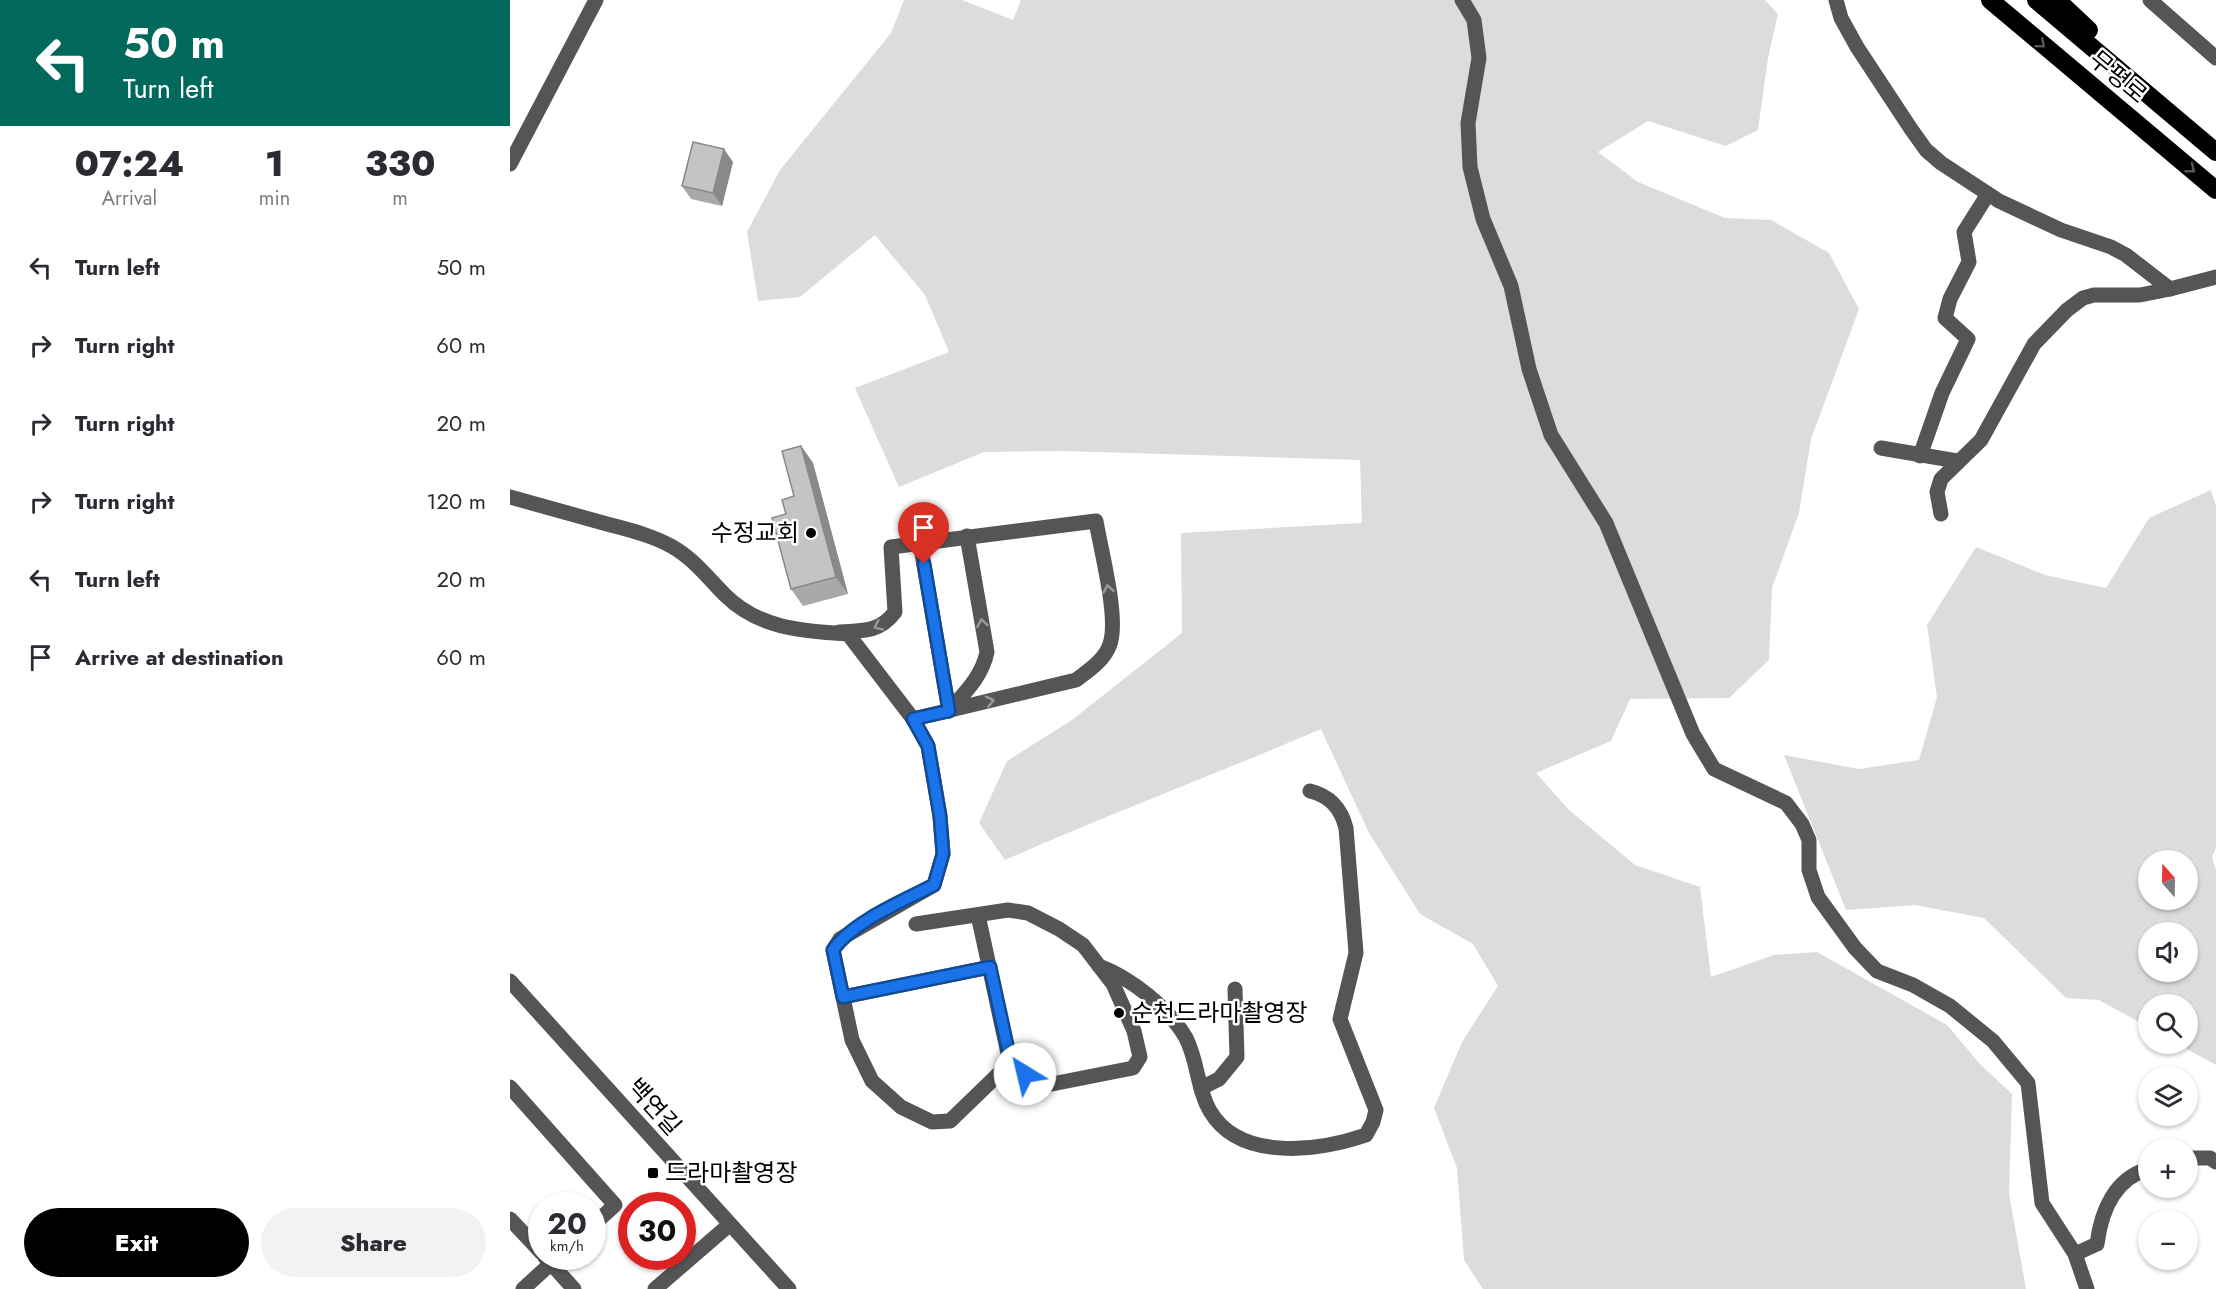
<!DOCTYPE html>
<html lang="en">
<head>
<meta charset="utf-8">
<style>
  :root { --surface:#fff; --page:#f2f2f3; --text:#2b2b33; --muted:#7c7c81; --accent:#000 }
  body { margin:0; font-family:Jost,"Noto Sans KR",sans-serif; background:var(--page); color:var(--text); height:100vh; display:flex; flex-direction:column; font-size:22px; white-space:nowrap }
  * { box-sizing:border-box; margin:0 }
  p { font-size:20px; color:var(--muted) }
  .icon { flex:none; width:33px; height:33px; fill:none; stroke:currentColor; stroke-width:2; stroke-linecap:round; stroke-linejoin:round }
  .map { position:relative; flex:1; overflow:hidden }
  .side { display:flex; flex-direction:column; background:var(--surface); width:510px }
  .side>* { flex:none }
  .top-card { background:#00695c; color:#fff; overflow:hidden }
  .needle { width:39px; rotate:340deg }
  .controls { position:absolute; left:1628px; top:850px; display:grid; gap:12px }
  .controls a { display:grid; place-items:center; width:60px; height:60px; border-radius:50%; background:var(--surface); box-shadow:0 2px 4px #0004; font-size:30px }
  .speed { position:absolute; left:18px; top:1192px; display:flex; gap:12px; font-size:30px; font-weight:700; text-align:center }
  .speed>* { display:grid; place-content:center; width:78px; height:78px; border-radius:50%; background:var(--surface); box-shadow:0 2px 4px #0004; line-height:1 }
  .speed small { font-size:15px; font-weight:400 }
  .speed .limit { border:9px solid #d22; background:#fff; color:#111 }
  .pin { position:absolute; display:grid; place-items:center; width:51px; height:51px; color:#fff; margin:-62px -26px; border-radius:50% 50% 50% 0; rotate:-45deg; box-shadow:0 0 6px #0007 }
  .pin .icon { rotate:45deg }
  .me { position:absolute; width:66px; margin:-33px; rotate:324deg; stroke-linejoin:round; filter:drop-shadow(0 0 4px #0008) }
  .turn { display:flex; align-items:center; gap:21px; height:126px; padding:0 24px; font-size:27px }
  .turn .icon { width:78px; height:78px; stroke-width:2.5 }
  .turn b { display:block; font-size:42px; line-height:51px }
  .eta { display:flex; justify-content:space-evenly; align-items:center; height:102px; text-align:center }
  .eta b { font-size:36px; font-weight:800; line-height:42px }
  .button { display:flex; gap:12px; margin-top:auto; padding:12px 24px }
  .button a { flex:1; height:69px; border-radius:36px; background:var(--accent); color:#fff; font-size:24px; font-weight:800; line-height:69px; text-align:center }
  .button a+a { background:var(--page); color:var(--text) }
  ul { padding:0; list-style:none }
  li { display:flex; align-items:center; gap:18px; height:78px; padding:0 24px }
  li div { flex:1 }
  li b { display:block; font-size:22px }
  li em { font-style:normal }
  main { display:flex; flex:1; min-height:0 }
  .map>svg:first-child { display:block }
  .green { fill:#dcdcdc; fill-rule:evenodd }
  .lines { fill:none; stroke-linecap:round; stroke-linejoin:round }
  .minor { stroke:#555; stroke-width:15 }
  .highway { stroke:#000; stroke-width:18 }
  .wall { fill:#a9a9a9 }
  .shaded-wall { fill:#898989 }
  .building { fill:#c4c4c4; stroke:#898989; stroke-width:1.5 }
  .oneway { stroke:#595959 }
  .oneway2 { stroke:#999 }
  .route-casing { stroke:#114b97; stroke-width:15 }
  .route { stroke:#1a73e8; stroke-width:10 }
  .poi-dot { fill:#000; stroke:#fff; stroke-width:2 }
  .labels { text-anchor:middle; stroke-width:5; stroke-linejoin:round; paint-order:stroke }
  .street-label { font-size:24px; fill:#000; stroke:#fff }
  .poi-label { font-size:24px; fill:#000; stroke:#fff; text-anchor:start }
</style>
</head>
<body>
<main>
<section class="side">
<div class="top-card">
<div class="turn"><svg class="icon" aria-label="left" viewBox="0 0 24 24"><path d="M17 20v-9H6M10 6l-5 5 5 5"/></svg><div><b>50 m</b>Turn left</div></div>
</div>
<div class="eta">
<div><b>07:24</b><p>Arrival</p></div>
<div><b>1</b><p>min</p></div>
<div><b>330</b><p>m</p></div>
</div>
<ul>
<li><svg class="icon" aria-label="left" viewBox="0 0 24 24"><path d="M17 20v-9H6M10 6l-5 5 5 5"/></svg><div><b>Turn left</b></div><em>50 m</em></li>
<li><svg class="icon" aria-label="right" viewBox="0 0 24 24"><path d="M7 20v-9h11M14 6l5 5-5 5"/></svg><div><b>Turn right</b></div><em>60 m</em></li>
<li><svg class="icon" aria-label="right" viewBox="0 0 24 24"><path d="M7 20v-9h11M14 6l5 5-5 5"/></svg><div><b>Turn right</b></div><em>20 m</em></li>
<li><svg class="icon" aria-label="right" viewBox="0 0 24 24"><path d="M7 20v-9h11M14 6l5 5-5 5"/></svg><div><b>Turn right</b></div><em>120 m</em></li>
<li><svg class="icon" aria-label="left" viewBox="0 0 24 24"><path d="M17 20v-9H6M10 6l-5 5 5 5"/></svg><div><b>Turn left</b></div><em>20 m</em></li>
<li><svg class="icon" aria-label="arrive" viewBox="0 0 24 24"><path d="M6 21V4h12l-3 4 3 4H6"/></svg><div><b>Arrive at destination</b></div><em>60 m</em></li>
</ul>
<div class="button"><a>Exit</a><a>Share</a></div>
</section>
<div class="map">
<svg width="1706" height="1289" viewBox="0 0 1706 1289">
  <rect width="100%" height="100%" fill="#fff"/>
  <g class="green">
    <path d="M394,0H452L503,20L511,0H1255L1268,14L1258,58L1248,130L1216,146L1138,121L1088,152L1128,182L1215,218L1261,220L1319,253L1349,309L1301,439L1289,513L1262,588L1259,660L1219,698L1120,699L1101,741L1026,773L1059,810L1125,865L1190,887L1201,977L1264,955L1307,952L1437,1025L1470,1064L1502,1094L1499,1194L1516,1289H973L954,1260L947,1168L924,1108L952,1042L988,986L963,944L910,914L859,833L811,729C706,774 599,814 495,860L469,823L497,761L562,720L672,633L671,533L852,523L850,460L553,451L474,452L389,487L345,388L439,352L415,295L365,235L290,297L248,301L237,232L270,170L381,33Z"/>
    <path d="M1701,490L1706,506V848L1702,857L1706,870V1065L1668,1044H1677V1005H1638V1027L1589,1000L1556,998L1474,918L1405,905L1336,910L1274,755L1349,769L1409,760L1427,697L1417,625L1466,547L1535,575L1596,588L1639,518ZM1638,861H1677V900H1638ZM1638,933H1677V972H1638Z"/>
  </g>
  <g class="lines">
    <g class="minor">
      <polyline points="952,0 964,20 969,58 958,123 960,167 973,219 1001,286 1019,369 1041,435 1096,523 1183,734 1204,769 1276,803 1292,824 1299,840 1299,870 1308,897 1345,948 1367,971 1403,985 1440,1006 1483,1041 1518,1083 1532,1203 1565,1254 1577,1289"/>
      <polyline points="1326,0 1331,18 1347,47 1401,129 1416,150 1431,163 1489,201 1551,230 1601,247 1616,255 1660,289 1706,277"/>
      <polyline points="1640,0 1706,58"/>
      <polyline points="0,164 86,0"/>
      <polyline points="1371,448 1447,461"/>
      <polyline points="1410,456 1432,393 1458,339 1435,318 1440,299 1459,262 1454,232 1478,194"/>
      <path d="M0,497C32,506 64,515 97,524C119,530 141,535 161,546C183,558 198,578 215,595C249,629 293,631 338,634L403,719L418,746L430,816L433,854L424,885L330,939L323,950L342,1040L362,1081L391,1107L422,1122L440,1121L500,1063L530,1083L542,1084L623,1068L630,1057L624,1031L603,984L573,945L549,929L518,913L498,910L406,924"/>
      <polyline points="1431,514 1427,492 1431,479 1471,440 1524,344 1557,310 1573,298 1584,295 1630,295 1660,289"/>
      <polyline points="410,542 439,711"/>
      <path d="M329,632C353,631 370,632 385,612L381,547L586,521C591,551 609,618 600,644C595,660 578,671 566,680L403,719"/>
      <path d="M439,711C454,693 472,677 477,652L457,536"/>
      <polyline points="468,915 500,1063"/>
      <path d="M589,966C621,978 659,1008 676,1038C688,1061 687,1089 700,1111C730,1162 809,1151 856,1135L863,1122L866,1110L830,1019L846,953L836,828C831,808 820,796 800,791"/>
      <polyline points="0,981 279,1289"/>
      <polyline points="333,997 480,967"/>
      <polyline points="0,1087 105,1205 82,1226"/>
      <polyline points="691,1088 709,1079 727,1057 725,989"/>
      <polyline points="1677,1158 1700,1158 1706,1162"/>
      <polyline points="0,1219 32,1253"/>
      <path d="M1565,1254L1587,1244C1591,1212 1604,1179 1638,1169"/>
      <polyline points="35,1257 64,1289"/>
      <polyline points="13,1289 48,1257"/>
      <polyline points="145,1289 219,1225"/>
    </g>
    <g class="highway">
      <polyline points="1480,0 1706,190"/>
      <polyline points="1526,0 1706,152"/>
      <polyline points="1547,0 1579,30"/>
    </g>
  </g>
  <g class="wall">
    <polygon points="223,162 212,206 181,199 172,186"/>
    <polygon points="291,446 303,463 338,594 293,606 281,589 276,514 284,496"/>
  </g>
  <g class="shaded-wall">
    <polygon points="214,149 223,162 212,206 203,193"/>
    <polygon points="291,446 303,463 338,594 326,577"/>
  </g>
  <g class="building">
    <polygon points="183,142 214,149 203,193 172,186"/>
    <polygon points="291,446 326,577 281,589 262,518 276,514 272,500 284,496 272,451"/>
  </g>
  <defs><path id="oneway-chevron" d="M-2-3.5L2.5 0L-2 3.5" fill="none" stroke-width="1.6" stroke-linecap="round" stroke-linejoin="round" transform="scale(1.5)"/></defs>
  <g class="oneway">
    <use href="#oneway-chevron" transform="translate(1531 44) rotate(40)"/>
    <use href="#oneway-chevron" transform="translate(1681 169) rotate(39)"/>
  </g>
  <g class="oneway2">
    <use href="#oneway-chevron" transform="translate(598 589) rotate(-100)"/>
    <use href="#oneway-chevron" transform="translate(472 623) rotate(-100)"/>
    <use href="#oneway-chevron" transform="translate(368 626) rotate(155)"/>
    <use href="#oneway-chevron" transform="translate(480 701) rotate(-13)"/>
  </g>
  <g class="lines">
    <g class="route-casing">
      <path id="route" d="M414,564L439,711L403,719L418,746L430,816L433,854L424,885C393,901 342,922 323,950L333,997L480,967L501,1063L515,1074"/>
    </g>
    <use href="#route" class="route"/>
  </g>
  <g class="poi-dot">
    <circle cx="301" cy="533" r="6"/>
    <circle cx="609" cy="1013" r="6"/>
    <rect x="137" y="1167" width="12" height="12" rx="3"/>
  </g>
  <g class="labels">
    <g class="street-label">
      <text transform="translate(1608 77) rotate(40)" y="8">무평로</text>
      <text transform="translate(144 1107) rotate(48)" y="8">백연길</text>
    </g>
    <g class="poi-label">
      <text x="289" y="541" text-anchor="end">수정교회</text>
      <text x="621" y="1021">순천드라마촬영장</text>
      <text x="155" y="1181">드라마촬영장</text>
    </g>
  </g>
</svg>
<div class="controls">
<a><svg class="needle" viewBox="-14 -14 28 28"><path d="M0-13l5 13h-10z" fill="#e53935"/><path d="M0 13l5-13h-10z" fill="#7c7c81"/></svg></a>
<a><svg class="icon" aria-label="sound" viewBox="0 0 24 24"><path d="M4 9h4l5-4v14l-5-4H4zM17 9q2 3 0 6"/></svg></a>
<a><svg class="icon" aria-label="search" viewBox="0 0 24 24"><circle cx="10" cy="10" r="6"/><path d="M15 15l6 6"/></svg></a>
<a><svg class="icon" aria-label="layers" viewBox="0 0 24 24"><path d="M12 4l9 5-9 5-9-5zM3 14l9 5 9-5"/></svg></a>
<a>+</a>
<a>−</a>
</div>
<div class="speed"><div>20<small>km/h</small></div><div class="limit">30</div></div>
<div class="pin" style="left:414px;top:564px;background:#d93025"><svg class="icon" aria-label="arrive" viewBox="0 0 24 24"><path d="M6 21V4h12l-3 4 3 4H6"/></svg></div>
<svg class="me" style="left:515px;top:1074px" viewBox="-20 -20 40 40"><circle r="19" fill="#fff"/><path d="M0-13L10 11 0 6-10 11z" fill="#1a73e8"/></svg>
</div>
</main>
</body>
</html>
